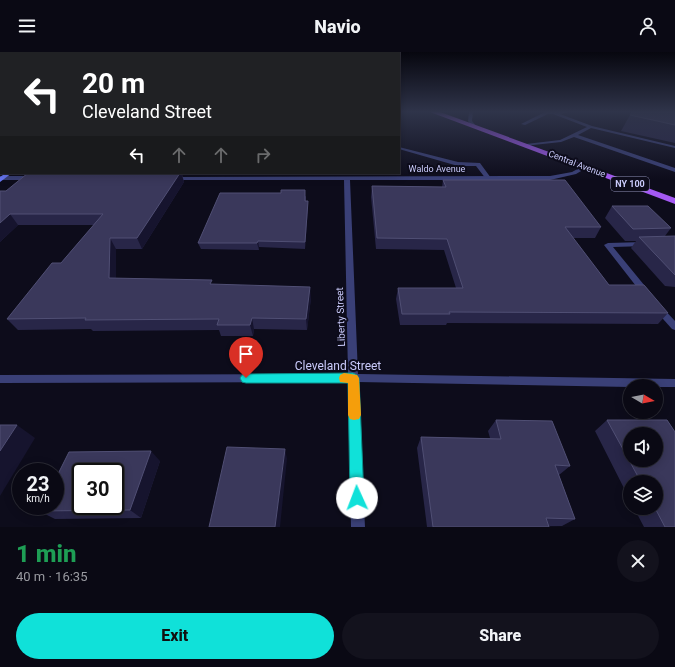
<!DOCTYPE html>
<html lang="en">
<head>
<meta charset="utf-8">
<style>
  :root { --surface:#0a0914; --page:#13121d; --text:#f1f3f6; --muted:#999aa0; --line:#2a2a34; --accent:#10e1d9 }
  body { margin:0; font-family:Roboto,sans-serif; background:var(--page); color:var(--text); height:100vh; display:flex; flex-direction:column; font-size:15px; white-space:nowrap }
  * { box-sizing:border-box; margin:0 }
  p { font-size:13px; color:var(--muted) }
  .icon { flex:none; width:22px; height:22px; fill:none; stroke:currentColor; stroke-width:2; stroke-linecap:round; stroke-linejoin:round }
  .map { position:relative; height:475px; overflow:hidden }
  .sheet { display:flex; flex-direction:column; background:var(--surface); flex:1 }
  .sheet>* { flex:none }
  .hud { position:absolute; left:0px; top:0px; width:400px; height:122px; box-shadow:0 2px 10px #0003,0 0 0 1px var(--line); background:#202124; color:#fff; overflow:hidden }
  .needle { width:26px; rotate:100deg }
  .tools { position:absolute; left:623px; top:327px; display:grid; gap:8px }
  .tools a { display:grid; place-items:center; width:40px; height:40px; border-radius:50%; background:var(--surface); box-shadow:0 2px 10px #0003,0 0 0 1px var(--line); font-size:20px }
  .speed { position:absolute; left:12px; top:411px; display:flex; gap:8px; font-size:20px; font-weight:700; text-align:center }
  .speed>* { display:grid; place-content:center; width:52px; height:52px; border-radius:50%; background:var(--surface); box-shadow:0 2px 10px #0003,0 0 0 1px var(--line); line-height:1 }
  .speed small { font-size:10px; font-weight:400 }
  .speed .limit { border:2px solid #111; border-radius:6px; background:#fff; color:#111 }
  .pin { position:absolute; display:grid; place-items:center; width:34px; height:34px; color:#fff; margin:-41px -17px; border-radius:50% 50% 50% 0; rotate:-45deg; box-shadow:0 0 4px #0007 }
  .pin .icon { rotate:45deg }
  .me { position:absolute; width:44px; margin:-22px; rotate:358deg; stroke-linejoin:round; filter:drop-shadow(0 0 3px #0008) }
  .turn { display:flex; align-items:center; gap:14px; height:84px; padding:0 16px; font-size:18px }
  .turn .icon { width:52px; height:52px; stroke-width:2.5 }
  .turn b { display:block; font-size:28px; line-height:34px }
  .lanes { display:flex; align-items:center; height:38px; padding:0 16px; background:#0003; justify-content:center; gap:20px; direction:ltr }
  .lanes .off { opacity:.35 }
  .round { display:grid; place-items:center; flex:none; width:42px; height:42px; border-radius:21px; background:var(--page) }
  .overview { display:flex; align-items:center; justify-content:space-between; height:68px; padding:0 16px }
  h1 { font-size:24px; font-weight:800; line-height:30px; color:#1e9e55 }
  .primary-button { display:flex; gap:8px; margin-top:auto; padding:8px 16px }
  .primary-button a { flex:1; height:46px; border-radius:24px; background:var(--accent); color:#111; font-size:16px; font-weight:800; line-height:46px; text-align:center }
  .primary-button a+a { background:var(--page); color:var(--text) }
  header { display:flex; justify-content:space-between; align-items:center; height:52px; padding:0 16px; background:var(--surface); font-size:18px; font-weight:800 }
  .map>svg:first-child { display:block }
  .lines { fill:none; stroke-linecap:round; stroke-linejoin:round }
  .lane { fill:#3a4077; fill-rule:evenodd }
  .street { fill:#3a4077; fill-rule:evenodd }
  .secondary { fill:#6877f4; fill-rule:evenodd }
  .primary { fill:#a459f3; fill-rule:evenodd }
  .wall { fill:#282648; fill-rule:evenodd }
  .shaded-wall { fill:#16142e }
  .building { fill:#3a385b; stroke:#504f74; fill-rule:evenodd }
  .route { fill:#10e1d9; stroke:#0a928d }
  .slow { fill:#f59e0b }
  .labels { text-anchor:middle; stroke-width:4; stroke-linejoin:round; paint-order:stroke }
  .far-street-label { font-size:9px; fill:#cacbfb; stroke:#0d0c1b }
  .shield { fill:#0d0c1b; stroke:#9192b8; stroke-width:1 }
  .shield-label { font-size:9px; font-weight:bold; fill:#cacbfb }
  .street-label { font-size:10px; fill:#cacbfb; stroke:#0d0c1b }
  .near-street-label { font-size:12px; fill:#cacbfb; stroke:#0d0c1b }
</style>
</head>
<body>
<header><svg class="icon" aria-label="menu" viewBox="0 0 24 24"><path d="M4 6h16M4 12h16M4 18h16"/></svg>Navio<svg class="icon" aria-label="person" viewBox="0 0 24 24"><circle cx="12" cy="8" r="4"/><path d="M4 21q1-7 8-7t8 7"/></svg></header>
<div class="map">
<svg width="675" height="475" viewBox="0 0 675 475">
  <rect width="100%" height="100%" fill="#0d0c1b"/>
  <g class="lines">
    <g class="lane">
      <polygon points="469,60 473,60 472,69 477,75 477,76 473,76 468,69"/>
      <polygon points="545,60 570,60 560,62 592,74 675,94 675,96 591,76 578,83 675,116 675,120 574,85 561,90 524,94 524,92 526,92 560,88 587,75 553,62 548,62 525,73 521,72"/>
      <polygon points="399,95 458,110 480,111 491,126 486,127 476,114 458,114 399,97"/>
      <polygon points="644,190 646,190 648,192 646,194 613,195 649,239 650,241 649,243 643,243 604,193 608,191"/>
      <polygon points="658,253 661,254 675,269 675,278 672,277 655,258 654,256 655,254"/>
    </g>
    <g class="street">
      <polygon points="583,114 588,115 576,122 550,128 350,128 358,322 675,327 675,335 656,335 656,334 630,335 358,330 365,475 351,475 348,330 0,331 0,323 348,322 344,128 174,128 171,126 172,125 550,124 572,120"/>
      <polygon points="0,124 32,124 35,126 32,128 0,128"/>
    </g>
    <polygon class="secondary" points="6,121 12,121 0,130 0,125"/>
    <polygon class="primary" points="430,60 440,60 675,146 675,152"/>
  </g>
  <g class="wall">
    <polygon points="675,60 675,91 621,79 630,63"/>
    <polygon points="28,121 189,121 188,122 182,122 184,130 142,197 116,197 116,226 213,233 311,246 307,278 254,277 253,284 221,284 219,278 93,279 91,277 18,278 7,267 61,211 94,173 18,173 0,190 6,139"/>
    <polygon points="443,128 601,175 595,186 573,186 609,233 668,261 658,272 447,271 446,273 400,273 396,247 398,236 456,236 444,198 376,197 371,145 372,134 442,135"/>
    <polygon points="306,144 306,149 308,155 305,197 259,195 259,198 201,197 198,191"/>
    <polygon points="612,154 671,176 665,184 675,184 675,235 665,234 631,196 636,189 625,189 605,166"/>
    <polygon points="496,368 570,414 559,423 575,467 562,474 427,475 417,396 421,385 490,386 488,379"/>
    <path d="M607,368H667L675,380V475H644L634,456H656V430H630V448L595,379ZM630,382H656V408H630Z"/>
    <polygon points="160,409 141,466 55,467 39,459"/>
  </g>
  <g class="shaded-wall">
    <polygon points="1,82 1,93 0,93 0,83"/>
    <polygon points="180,121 181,121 184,130 142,197 137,186"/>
    <polygon points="308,149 308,155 305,197 305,190"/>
    <polygon points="10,162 18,173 0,190 0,171"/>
    <polygon points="110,186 116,197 116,237 109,226"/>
    <polygon points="258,189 259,195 259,198 257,191"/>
    <polygon points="310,235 311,246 307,278 306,267"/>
    <polygon points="252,266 254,277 253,284 250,273"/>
    <polygon points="17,373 35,386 0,444 0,399"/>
    <polygon points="285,397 287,407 280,475 275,475"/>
    <polygon points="151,399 160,409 141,466 130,458"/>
  </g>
  <g class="building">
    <polygon points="0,60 1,60 1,82 0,83"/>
    <polygon points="632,60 675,60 675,73 630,63"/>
    <polygon points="28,121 180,121 137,186 110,186 109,226 212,228 210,232 310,235 306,267 252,266 250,273 217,273 219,267 85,268 86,266 7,267 52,211 61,211 103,162 10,162 0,171 0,139 6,139"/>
    <polygon points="443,128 565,128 601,175 565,175 609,233 644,233 668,261 449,260 450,262 402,262 398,236 463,236 447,187 377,186 372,134 446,135"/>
    <polygon points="281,138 305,138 305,149 308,149 305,190 258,189 257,191 198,191 220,141 281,141"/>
    <polygon points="612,154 648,154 671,176 633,177"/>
    <polygon points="675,184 675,223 639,185"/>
    <polygon points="496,368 552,369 570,414 555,413 575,467 546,466 549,475 433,475 421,385 501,387"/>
    <path d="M607,368H667L675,380V475H665L655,456H656V430H641ZM630,382H656V408H630Z"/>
    <polygon points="0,373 17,373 0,399"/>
    <polygon points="227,395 285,397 275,475 209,475"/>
    <path d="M151,399L130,458L39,459L42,454H55V428L69,400ZM81,420H115V454H81Z"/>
  </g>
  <linearGradient id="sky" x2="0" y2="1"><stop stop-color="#07070f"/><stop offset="0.47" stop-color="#2f344a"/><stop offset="1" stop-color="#2f344a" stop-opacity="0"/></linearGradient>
  <rect width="675" height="127" fill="url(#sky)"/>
  <polygon class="route" points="353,321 357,323 359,326 364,446 362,451 357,453 352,451 350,446 348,331 246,331 242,330 240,326 242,323 246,322"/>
  <polygon class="slow" points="344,321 357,323 359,326 361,363 359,367 354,368 350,367 348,363 348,331 340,330 339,326 340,323"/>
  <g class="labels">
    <g class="far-street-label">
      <text transform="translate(577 112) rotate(21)" y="3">Central Avenue</text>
      <text x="437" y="120">Waldo Avenue</text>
    </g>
    <rect class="shield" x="611" y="125" width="38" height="14" rx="3"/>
    <g class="shield-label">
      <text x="630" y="135">NY 100</text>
    </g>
    <g class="street-label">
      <text transform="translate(340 265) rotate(-92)" y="4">Liberty Street</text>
    </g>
    <g class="near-street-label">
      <text x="338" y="318">Cleveland Street</text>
    </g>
  </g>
</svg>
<div class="tools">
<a><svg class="needle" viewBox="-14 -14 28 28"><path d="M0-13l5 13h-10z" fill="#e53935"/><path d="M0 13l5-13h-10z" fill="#999aa0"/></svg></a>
<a><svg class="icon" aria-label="sound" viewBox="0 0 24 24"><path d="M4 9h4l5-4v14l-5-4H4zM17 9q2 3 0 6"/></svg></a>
<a><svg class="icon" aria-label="layers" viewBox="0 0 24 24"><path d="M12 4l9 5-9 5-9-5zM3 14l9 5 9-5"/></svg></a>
</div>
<div class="speed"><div>23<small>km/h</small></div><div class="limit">30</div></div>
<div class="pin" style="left:246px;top:326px;background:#d93025"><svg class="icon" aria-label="arrive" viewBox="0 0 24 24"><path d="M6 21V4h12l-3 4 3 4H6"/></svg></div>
<svg class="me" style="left:357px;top:446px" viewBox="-20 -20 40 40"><circle r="19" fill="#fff"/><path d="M0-13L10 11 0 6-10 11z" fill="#10e1d9"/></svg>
<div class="hud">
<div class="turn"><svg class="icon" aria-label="left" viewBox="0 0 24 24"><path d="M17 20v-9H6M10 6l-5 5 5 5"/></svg><div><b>20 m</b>Cleveland Street</div></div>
<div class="lanes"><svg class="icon" aria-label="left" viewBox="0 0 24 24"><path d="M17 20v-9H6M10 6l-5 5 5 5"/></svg><svg class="icon off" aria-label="ahead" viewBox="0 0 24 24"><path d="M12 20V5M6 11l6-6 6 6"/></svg><svg class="icon off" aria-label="ahead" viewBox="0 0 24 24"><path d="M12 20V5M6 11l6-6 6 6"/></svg><svg class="icon off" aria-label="right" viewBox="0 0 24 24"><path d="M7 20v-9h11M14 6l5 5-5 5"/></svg></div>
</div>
</div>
<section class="sheet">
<div class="overview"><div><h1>1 min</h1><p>40 m · 16:35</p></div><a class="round"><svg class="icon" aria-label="close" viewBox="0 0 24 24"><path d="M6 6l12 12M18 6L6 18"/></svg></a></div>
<div class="primary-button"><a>Exit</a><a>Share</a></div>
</section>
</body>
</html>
